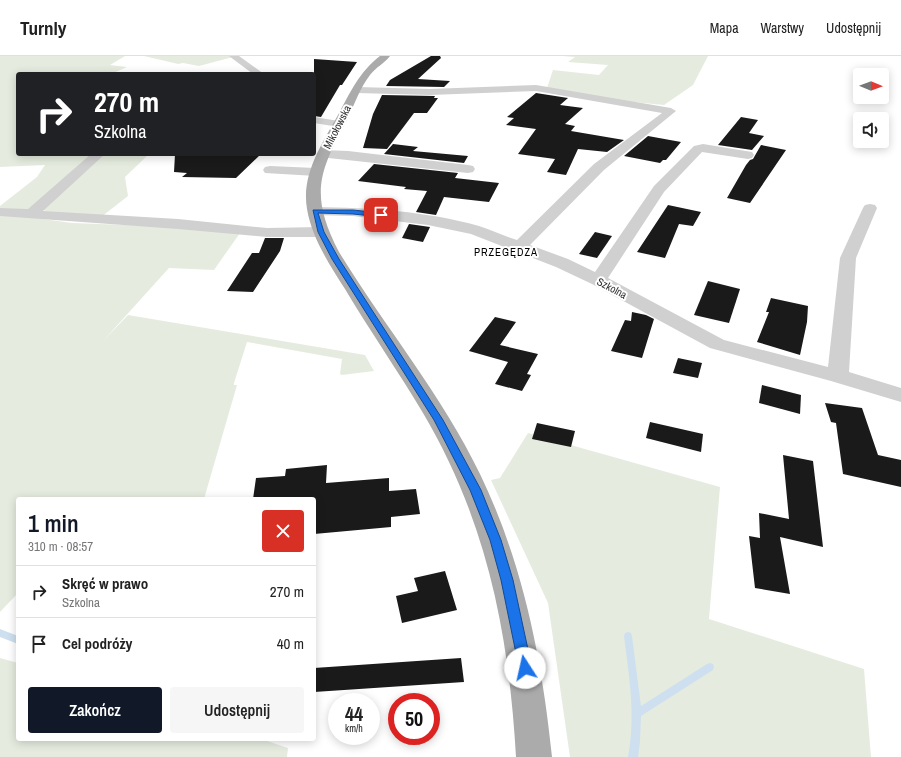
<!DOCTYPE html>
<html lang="pl">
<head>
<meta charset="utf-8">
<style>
  :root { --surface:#fff; --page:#f6f6f6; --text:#222; --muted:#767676; --line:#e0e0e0; --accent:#111827 }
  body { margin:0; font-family:"Archivo Narrow",sans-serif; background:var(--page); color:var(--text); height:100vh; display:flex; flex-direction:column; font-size:15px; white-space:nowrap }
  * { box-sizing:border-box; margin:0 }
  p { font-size:13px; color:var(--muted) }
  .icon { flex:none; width:22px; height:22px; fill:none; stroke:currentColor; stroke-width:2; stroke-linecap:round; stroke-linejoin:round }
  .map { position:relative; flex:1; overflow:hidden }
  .drawer { position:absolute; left:16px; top:441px; width:300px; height:244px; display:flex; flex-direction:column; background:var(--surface); border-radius:4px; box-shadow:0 2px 10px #0003 }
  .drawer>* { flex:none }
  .banner { position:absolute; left:16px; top:16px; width:300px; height:84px; border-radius:4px; box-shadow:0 2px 10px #0003; background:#202124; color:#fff; overflow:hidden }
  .needle { width:26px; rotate:91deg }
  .tools { position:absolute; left:853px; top:12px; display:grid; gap:8px }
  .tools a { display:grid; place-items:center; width:36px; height:36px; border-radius:4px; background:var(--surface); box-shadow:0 2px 10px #0003; font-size:20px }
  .speed { position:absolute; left:328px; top:637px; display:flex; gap:8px; font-size:20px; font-weight:700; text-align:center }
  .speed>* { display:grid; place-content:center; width:52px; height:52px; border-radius:50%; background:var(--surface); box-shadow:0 2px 10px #0003; line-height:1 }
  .speed small { font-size:10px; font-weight:400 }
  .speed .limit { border:6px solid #d22; background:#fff; color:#111 }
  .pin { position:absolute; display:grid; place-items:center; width:34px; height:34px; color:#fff; margin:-17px; border-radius:8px; box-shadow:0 2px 6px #0006 }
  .me { position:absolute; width:44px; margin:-22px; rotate:350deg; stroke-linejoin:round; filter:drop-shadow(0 0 3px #0008) }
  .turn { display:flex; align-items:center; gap:14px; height:84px; padding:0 12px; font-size:18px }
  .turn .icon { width:52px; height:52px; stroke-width:2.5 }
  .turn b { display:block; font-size:28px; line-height:34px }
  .round { display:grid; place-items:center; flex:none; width:42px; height:42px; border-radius:4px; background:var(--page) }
  .summary { display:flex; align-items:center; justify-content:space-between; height:68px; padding:0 12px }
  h1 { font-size:24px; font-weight:600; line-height:30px; color:var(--accent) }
  .primary-button { display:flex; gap:8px; margin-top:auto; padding:8px 12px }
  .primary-button a { flex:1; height:46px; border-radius:4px; background:var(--accent); color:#fff; font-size:16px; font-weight:600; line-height:46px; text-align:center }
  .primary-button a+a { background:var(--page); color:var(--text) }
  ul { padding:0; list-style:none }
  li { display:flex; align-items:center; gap:12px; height:52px; padding:0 12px; border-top:1px solid var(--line) }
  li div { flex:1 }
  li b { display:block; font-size:15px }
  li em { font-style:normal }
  header { display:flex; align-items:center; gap:24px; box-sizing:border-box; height:56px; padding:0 20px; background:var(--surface); border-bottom:1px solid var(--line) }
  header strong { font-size:19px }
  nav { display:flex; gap:22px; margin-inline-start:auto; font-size:14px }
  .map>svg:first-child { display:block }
  .green { fill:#e5ecdf }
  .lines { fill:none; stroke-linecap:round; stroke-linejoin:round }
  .stream { fill:#cee0ef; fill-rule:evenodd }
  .building { fill:#1a1a1a }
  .minor { fill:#d0d0d0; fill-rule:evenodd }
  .major { fill:#ababab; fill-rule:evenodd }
  .route { fill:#1a73e8; stroke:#114b97 }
  .labels { text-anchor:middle; stroke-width:4; stroke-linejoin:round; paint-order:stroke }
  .street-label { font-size:11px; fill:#333; stroke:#fff }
  .far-quarter-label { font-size:11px; letter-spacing:1px; fill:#000; stroke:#fff }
</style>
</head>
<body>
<header>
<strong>Turnly</strong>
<nav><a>Mapa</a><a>Warstwy</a><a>Udostępnij</a></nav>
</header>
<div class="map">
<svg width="901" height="701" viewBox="0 0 901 701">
  <rect width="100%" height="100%" fill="#fff"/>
  <g class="green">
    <polygon points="0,0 125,0 110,9 127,11 111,18 18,18 18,98 96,98 31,154 0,154 0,150 37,121 45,109 0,111"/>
    <polygon points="144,0 232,0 233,1 199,10 183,7 178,8"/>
    <polygon points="562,0 708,0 693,29 664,49 603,43 547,32 553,14 599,19 608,9 568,6 575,1"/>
    <polygon points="104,98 149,98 125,121 128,140 101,161 48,157 41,152"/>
    <polygon points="0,157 72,167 154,170 240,177 214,214 169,212 103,285 128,259 365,299 374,315 342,319 340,318 342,303 247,286 234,327 234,329 237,329 204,443 18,443 18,537 0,556"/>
    <polygon points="528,377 720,431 709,563 864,613 871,701 570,701 548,547 491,424 500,422"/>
    <polygon points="0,602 18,607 18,683 261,683 288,692 287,701 0,701"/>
  </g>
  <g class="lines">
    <g class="stream">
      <polygon points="0,573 18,580 18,588 0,581"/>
      <path d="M628,576L631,577L632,580L641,650L707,608L710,607L713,608L714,611L713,614L641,660L640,686L638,701H628C636,659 629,621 624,580L625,577Z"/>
    </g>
  </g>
  <g class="building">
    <polygon points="431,0 440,0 441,2 418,23 450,25 444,31 386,30 390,24"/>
    <polygon points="314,3 357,6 342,29 340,29 321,61 314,60"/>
    <polygon points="536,37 568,42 560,49 583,52 565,68 575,70 571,75 624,84 607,96 578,93 566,119 547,116 555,103 518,98 536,73 506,69 514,62 507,61"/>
    <polygon points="382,39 435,40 434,42 438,42 427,57 414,57 387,93 363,92 373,58"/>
    <polygon points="741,61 758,64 749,77 764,80 752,94 718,89"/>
    <polygon points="648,80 681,86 666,104 663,104 660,107 624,100"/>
    <polygon points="393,88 418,91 413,95 468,100 464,107 384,98"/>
    <polygon points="761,89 786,94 750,147 727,142 746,109 750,104 753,103"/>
    <polygon points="175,98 261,98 236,122 182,121 187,117 174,116"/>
    <polygon points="374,108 458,117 455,122 499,127 489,146 444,141 436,159 416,156 427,135 404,133 406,131 358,125"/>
    <polygon points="668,149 701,156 693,170 679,168 665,202 637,196"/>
    <polygon points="409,168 430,171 423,186 402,182"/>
    <polygon points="595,176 612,180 597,202 579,198"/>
    <polygon points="265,182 284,182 280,195 253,236 227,235 252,197 259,197"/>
    <polygon points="708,225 740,233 729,267 694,259"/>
    <polygon points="771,242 808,250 807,266 800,299 757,286 769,256 766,256"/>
    <polygon points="632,256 646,259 654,263 642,302 611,295 625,264 631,265"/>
    <polygon points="495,261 516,266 500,289 538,298 527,318 531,319 522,335 495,328 508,306 469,295"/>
    <polygon points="678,302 702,307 698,322 673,317"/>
    <polygon points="762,329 801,339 800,358 759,347"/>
    <polygon points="825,347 862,352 878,399 901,404 901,431 843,418 836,367 831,366"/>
    <polygon points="650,366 703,378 701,396 646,382"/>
    <polygon points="537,367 575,375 571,391 532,383"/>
    <polygon points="783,399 813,405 823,491 780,481 790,538 755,532 749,480 760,482 759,457 789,463"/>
    <polygon points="327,409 326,427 389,422 389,435 416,433 420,458 391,461 391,471 314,478 314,443 253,443 256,422 285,420 286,413"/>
    <polygon points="445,515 457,554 402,567 396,540 418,535 414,522"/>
    <polygon points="461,602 464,626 314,636 314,612"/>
  </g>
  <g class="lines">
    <g class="minor">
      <polygon points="229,0 239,0 264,18 253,18"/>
      <path d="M536,29L671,52L676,55L604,114L530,189L568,203L595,216L654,130L694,90L703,88L752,96L754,99L752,102L748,103L702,96L664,136L608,222L724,284L828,311L840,202L863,152L865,149L870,148L875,149L877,152L856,202L849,316L901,332V346L831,325L710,292L592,228L556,211L471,178L428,169L353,160L315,159L310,158L308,155L310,152L315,151C370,152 426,155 479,170C492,174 504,180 517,184L594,108L662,57L536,35L430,39L357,37L352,34L357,31L430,33Z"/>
      <polygon points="314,61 339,65 343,66 345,68 343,70 339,71 314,67"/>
      <polygon points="323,94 348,95 468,109 473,110 475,113 473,116 468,117 319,101 317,98 319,95"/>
      <polygon points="91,98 105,98 43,155 178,163 267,172 321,171 326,173 329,176 326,179 321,181 267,181 178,173 0,160 0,152 28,153"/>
      <polygon points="270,110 316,112 321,113 323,116 321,119 316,120 265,117 263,114 265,111"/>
    </g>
    <path class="major" d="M380,0H390C385,7 376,11 370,19C360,32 355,47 348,62C319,116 309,138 339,196C385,271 442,339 480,418C523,507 542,603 552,701H516C509,578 487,465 423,357C398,315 370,275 345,233C329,208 312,182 307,153C301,118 322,88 338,59C350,37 359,16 380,0Z"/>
  </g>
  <polygon class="route" points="313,154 353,154 381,157 384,159 381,161 353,158 318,157 324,176 339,203 443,364 481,434 501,484 513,524 532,612 530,616 525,618 521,616 519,612 501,524 490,484 470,434 434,364 332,203 318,176"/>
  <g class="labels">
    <g class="street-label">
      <text transform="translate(337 71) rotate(-63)" y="4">Mikołowska</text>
      <text transform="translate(612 232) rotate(28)" y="4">Szkolna</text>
    </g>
    <g class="far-quarter-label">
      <text x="506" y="200">PRZEGĘDZA</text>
    </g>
  </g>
</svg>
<div class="tools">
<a><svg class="needle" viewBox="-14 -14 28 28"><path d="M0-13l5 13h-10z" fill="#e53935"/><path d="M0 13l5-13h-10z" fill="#767676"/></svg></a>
<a><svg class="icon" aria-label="sound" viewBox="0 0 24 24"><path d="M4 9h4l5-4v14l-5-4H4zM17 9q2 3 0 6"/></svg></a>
</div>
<div class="speed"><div>44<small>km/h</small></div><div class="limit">50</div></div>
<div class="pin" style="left:381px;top:159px;background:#d93025"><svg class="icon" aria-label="arrive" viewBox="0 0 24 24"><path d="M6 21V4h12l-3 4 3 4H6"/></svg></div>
<svg class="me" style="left:525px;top:612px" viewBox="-20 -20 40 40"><circle r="19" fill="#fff"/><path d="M0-13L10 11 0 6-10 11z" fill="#1a73e8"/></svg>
<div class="banner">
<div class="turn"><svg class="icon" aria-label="right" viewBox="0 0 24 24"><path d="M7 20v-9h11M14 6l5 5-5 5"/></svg><div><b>270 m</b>Szkolna</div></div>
</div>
<section class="drawer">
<div class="summary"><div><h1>1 min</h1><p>310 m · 08:57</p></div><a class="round" style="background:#d93025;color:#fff"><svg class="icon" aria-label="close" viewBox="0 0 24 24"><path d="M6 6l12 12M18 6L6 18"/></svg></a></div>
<ul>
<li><svg class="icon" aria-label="right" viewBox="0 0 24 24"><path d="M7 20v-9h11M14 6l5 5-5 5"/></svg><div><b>Skręć w prawo</b><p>Szkolna</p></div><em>270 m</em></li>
<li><svg class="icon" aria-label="arrive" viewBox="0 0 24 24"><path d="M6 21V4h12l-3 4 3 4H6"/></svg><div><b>Cel podróży</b></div><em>40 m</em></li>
</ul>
<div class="primary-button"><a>Zakończ</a><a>Udostępnij</a></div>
</section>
</div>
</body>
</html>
